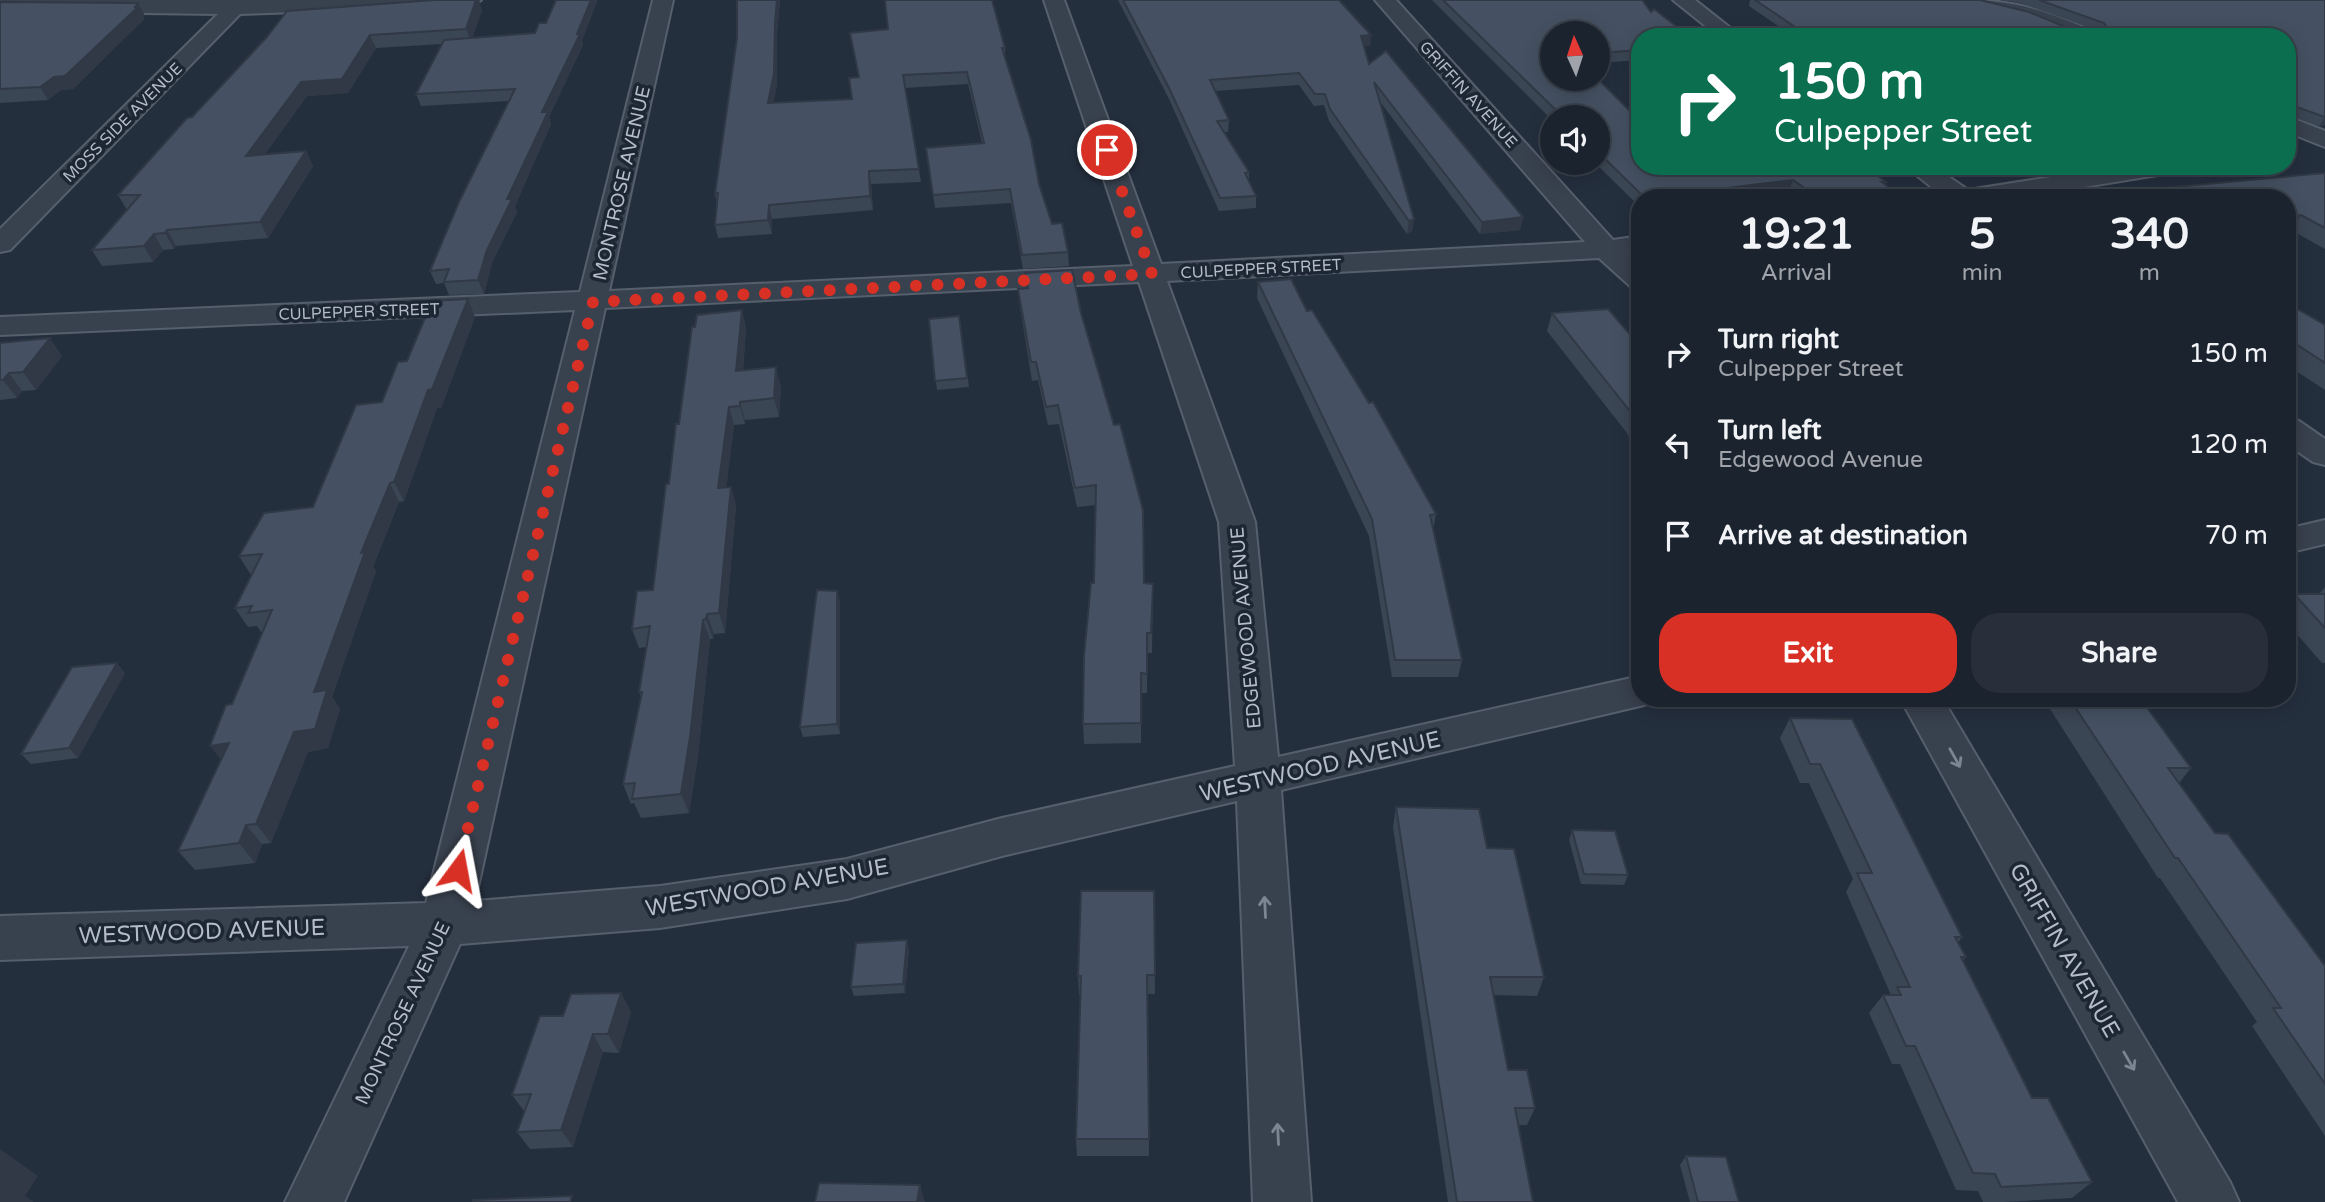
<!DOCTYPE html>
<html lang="en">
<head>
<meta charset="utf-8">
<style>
  :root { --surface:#1b232e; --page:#282f3a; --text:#f1f3f6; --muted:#a0a4aa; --line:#39404a; --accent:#d93025 }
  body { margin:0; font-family:"Varela Round",sans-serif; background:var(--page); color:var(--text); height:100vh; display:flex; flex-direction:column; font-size:26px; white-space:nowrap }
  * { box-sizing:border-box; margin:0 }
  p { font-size:23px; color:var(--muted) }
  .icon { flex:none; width:38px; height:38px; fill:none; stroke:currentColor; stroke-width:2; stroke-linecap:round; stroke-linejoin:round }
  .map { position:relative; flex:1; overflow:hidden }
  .details { position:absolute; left:1631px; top:189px; width:665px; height:518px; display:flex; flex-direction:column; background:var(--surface); border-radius:28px; box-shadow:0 4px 18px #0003,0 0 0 2px var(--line) }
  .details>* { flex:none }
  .banner { position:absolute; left:1631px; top:28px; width:665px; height:147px; border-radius:28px; box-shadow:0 4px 18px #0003,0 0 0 2px var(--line); background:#0b6e4f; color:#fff; overflow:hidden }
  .needle { width:46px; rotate:357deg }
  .buttons { position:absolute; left:1540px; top:21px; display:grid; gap:14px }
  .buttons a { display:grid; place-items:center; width:70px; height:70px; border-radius:50%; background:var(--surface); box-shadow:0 4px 18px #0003,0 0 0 2px var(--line); font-size:35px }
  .pin { position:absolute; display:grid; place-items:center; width:60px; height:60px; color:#fff; margin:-30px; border:4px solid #fff; border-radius:50%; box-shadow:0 2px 7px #0007 }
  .me { position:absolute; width:77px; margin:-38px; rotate:13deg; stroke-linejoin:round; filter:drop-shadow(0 0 5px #0008) }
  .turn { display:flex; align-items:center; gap:24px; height:147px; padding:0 28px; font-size:32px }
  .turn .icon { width:91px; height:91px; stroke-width:2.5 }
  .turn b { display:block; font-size:49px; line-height:60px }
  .eta { display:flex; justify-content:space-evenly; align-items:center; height:119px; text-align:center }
  .eta b { font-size:42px; font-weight:700; line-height:49px }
  .cta { display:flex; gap:14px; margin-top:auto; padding:14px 28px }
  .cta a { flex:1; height:80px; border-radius:28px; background:var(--accent); color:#fff; font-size:28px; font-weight:700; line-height:80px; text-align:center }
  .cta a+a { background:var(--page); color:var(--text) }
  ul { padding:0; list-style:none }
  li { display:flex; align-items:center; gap:21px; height:91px; padding:0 28px }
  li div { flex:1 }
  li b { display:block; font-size:26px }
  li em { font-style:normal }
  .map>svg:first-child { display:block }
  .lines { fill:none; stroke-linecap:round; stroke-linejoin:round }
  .minor-casing { stroke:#565f6c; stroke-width:4 }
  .minor { fill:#38414e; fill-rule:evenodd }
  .wall { fill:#3b4654 }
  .shaded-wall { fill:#303945 }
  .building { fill:#455162; stroke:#303945; stroke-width:2 }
  .oneway { stroke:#7c8592 }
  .route { stroke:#d93025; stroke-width:12; stroke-dasharray:0 21.6 }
  .labels { text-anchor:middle; stroke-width:7; stroke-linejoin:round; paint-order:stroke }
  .far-street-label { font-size:16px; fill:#b4bcc9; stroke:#1d2633 }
  .street-label { font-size:19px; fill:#b4bcc9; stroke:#1d2633 }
  .near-street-label { font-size:23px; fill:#b4bcc9; stroke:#1d2633 }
</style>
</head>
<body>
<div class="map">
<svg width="2325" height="1202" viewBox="0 0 2325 1202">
  <rect width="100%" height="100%" fill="#242f3e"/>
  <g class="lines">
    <g class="minor-casing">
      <g id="minor">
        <polygon points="0,0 481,0 471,6 240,14 10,250 0,252 0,229 218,14 0,11"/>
        <path d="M653,0H673L609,291L1133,266L1044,0H1064L1161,264L1585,242L1375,0H1396L1613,240L1640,236V252L1628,254L1640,265V288L1630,286L1599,258L1167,281L1255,522L1278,757L1640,676V698H1657L1655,702L1640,706L1281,790L1311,1202H1253L1237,801L1002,856L847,899L660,928L460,944L344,1202H285L409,946L0,960V916L426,903L575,310L0,335V317L580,292ZM1139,282L1219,522L1235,766L1002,818L847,859L660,886L475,901L605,308Z"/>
        <polygon points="1673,0 1695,0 1742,37 1719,37"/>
        <path d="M1968,0C2019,0 2052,14 2098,33L2101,37H2072L2026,18L1971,4Z"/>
        <polygon points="2287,116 2325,131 2325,147 2287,132"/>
        <polygon points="1905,166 1933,166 1968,190 2121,166 2182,166 2179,171 2170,173 2016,198 1945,198"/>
        <polygon points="2287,418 2299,421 2325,439 2325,465 2313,462 2287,444"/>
        <polygon points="2325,520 2325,544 2287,553 2287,529"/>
        <polygon points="1900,698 1942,698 2230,1182 2239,1202 2178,1202"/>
      </g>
    </g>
    <use href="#minor" class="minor"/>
  </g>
  <g class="wall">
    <polygon points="737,0 780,0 777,33 777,85 773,103 852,99 859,77 1005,48 1005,60 1039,184 1052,224 1068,252 1069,266 1023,269 1011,203 935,208 926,148 982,143 968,84 905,88 921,182 871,184 873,210 772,219 772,234 718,238 715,225 717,204 715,194 737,38"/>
    <polygon points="1118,0 1339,0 1371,35 1370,46 1364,46 1369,64 1523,217 1520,230 1480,234 1381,103 1414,219 1412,231 1407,234 1329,121 1324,105 1314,106 1299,85 1215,91 1229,120 1228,132 1224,132 1249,172 1249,181 1256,196 1256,208 1219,211 1169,99"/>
    <polygon points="1432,0 1642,0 1640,37 1640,60 1598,63 1598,33 1552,33 1640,166 1886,182 1885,184 1903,198 1799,198 1789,191 1736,198 1640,198 1640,207 1595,163 1598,163 1598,117 1552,117 1552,120"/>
    <polygon points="1750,0 1980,0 2075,31 2099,31 2020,3 2000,0 2325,0 2325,125 2319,126 2290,116 2290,122 2287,126 2287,37 1794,37 1749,6"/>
    <polygon points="0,2 145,16 143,17 144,19 73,89 61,90 48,100 0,103"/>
    <polygon points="482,10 472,38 582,41 583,45 549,117 551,124 515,206 517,212 492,263 484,294 449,295 444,283 436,284 430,271 509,101 421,106 416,94 442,44 376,48 348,93 307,96 265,154 306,151 313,166 268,238 176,246 174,249 163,250 153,262 102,266 92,250 127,210 118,195 266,38"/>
    <polygon points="2325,173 2325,249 2291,230 2287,198 2056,198 2059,192 2120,192"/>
    <polygon points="1025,273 1081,313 1144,583 1153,584 1152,653 1147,653 1147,693 1141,693 1141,743 1084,744 1083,724 1094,583 1096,505 1077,507 1059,424 1048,425 1038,380 1032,381 1020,307 1018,289 1027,288"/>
    <polygon points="1258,282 1307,311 1436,514 1433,530 1462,660 1458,677 1392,677 1369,536 1257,298"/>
    <polygon points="2287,303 2325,325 2325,390 2287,365"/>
    <polygon points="742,310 746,328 743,371 781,386 779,417 745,420 745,424 734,425 726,487 731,487 736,506 725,633 714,634 713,639 710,639 698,756 689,813 641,818 634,803 631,804 623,784 641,697 639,692 646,647 639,648 632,629 653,590 669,484 695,327"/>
    <polygon points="1552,313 1640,346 1640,462 1627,433 1547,331"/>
    <polygon points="959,316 969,387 937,390 929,319"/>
    <polygon points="475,317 441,408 437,408 404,501 399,502 373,567 376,571 332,697 340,709 328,748 308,752 271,843 262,844 255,863 195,870 178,851 221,760 232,704 263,632 261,632 257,626 248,627 235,608 251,575 239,556 313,507 407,361"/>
    <polygon points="0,343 62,356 36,390 22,391 17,398 0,400"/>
    <polygon points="2325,587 2325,663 2322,663 2287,623 2287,602 2294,594 2319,594"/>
    <polygon points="840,601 840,734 803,737 800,727"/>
    <polygon points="125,673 78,758 31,764 21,754"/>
    <polygon points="2043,698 2140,698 2191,768 2179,783 2215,833 2325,966 2325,1136 2252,1026 2257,1022 2160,878 2158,878"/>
    <polygon points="1790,718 1962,937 1958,943 1966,957 1963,961 2032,1098 2092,1182 2072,1198 2004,1202 1983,1202 1978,1191 1956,1190 1900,1064 1892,1064 1869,1013 1883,995 1891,995 1846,892 1853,879 1809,783 1800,783 1780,738"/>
    <polygon points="1396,807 1487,848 1544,977 1537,996 1493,995 1508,1070 1535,1108 1527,1125 1518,1125 1533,1202 1448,1202 1393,827"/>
    <polygon points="1572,830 1628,875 1624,885 1581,884 1569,840"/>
    <polygon points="1154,891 1155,994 1148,994 1149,1156 1077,1156 1076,1139 1081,995 1079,995 1078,976"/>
    <polygon points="909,949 905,993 854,996 851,987"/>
    <polygon points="621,993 631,1012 619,1053 603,1052 573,1147 530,1149 517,1132 524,1111 512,1095 563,1016"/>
    <polygon points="1686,1156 1739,1202 1690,1202 1680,1165"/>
  </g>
  <g class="shaded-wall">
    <polygon points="476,0 479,0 482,10 471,42 466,29"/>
    <polygon points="591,0 598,0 582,41 583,45 549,117 551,124 515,206 517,212 492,263 484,294 478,280 487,250 542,112 577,34"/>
    <polygon points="777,0 780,0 777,33 777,85 771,116 768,103"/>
    <polygon points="138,3 145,16 143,17 144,19 73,89 61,90 48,100 40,87"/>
    <polygon points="370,35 376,48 348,93 307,96 253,171 246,156 301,82"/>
    <polygon points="1371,35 1370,46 1360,47 1361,36"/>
    <polygon points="2325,117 2325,125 2319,126"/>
    <polygon points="306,151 313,166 268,238 260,222"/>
    <polygon points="869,171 871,184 873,210 870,196"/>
    <polygon points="1793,180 1789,191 1736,198 1646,198"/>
    <polygon points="769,205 772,219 772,234 768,220"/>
    <polygon points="2301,215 2291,230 2287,231 2287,217"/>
    <polygon points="1523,217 1520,230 1480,234 1482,222"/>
    <polygon points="1414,219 1412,231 1407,234 1409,221"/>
    <polygon points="167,230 176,246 174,249 165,233"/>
    <polygon points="154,234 163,250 153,262 144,246"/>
    <polygon points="468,299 475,317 441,408 437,408 404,501 394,482 428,390"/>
    <polygon points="742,310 746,328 741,390 736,371"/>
    <polygon points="50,338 62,356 36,390 23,372"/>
    <polygon points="776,367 781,386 779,417 774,398"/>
    <polygon points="9,373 22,391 17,398 3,380"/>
    <polygon points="740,402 745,420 745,424 740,406"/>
    <polygon points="729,407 734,425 724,507 718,488"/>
    <polygon points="390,483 399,502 373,567 376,571 332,697 340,709 328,748 308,752 271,843 256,824 294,732 314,692 361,553"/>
    <polygon points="731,487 736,506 725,633 719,613"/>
    <polygon points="837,591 840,601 840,734 837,724"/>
    <polygon points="707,614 714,634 713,639 706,619"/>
    <polygon points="703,620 710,639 698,756 689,813 681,794"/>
    <polygon points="117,663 125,673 78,758 69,748"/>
    <polygon points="229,743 225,765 210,746"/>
    <polygon points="246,825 262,844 255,863 239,843"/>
    <polygon points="907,940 909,949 905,993 903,984"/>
    <polygon points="621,993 631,1012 619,1053 608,1034"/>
    <polygon points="593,1034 603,1052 573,1147 561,1130"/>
    <polygon points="0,1149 38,1176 25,1196 34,1202 0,1202"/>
    <polygon points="920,1185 925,1202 917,1202"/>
  </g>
  <g class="building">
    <polygon points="434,0 476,0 466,29 370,35 342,79 301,82 246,156 306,151 260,222 167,230 165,233 154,234 144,246 92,250 140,195 118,195 187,118 192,117 266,38 287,11"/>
    <polygon points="556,0 591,0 577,34 580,34 542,112 548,112 507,199 512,199 487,250 478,280 444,282 449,269 430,271 459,202 515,89 416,94 444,40 535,33 539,23 546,23"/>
    <polygon points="737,0 777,0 775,22 774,73 768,103 852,99 849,78 859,77 850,33 888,29 885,0 992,0 1005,48 1002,48 1031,140 1039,184 1052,224 1062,223 1068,252 1022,255 1010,189 933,195 926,148 984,143 967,72 903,75 919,169 869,171 870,196 769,205 768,220 715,225 718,193 715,194 737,38"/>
    <polygon points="1123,0 1339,0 1371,35 1361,36 1369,64 1386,51 1523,217 1482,222 1374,82 1414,219 1409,221 1330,109 1325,94 1315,94 1299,73 1210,80 1229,120 1217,121 1249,172 1245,173 1256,196 1220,198 1169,88"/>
    <polygon points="1443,0 1642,0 1651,12 1654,9 1690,37 1640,37 1640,50 1598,53 1598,33 1552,33 1552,79 1598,79 1640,121 1640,166 1865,166 1886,182 1882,182 1903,198 1819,198 1793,180 1645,198 1598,152 1598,117 1563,117"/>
    <polygon points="1755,0 1980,0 2029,12 2075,31 2105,31 2108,29 2104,23 2039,0 2325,0 2325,117 2291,105 2290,122 2287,122 2287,37 1810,37"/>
    <polygon points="0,2 138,3 135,7 138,7 65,76 54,77 40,87 0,89"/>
    <polygon points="2325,173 2325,228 2301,215 2287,217 2287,198 2067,198 2059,192 2114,188 2120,192"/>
    <polygon points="1072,270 1081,313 1114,425 1120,424 1143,510 1144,583 1153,584 1151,633 1147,633 1147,674 1141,673 1141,723 1083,724 1084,656 1091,583 1094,583 1096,485 1075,488 1058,405 1046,407 1036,362 1031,362 1018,289 1028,288 1025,273"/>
    <polygon points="1291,279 1307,311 1312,310 1369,403 1373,402 1436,514 1430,515 1462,660 1395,660 1372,519 1258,282"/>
    <polygon points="468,299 432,389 428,390 394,482 390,483 361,553 365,552 314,692 327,690 315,729 294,732 256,824 246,825 239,843 178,851 229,743 210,746 226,705 232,704 272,610 248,613 252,606 235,608 262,554 239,556 264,513 313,507 356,405 382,402 398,362 407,361 432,301"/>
    <polygon points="2287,303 2325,325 2325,363 2287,338"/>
    <polygon points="1608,309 1640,346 1640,430 1633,415 1552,313"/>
    <polygon points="742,310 736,371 776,367 774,398 740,402 740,406 729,407 718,488 731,487 719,613 707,614 706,619 703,620 690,737 681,794 632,799 635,783 623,784 642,692 639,692 650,626 632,629 637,591 653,590 666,484 669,484 676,424 679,424 692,327 695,327 697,315"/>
    <polygon points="959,316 967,378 935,381 929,319"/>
    <polygon points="50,338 23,372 9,373 3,380 0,380 0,343"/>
    <polygon points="817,590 837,591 837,724 800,727"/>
    <polygon points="2294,594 2325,594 2325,628"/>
    <polygon points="117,663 69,748 21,754 72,667"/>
    <polygon points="2069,698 2140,698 2191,768 2168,768 2215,833 2228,834 2325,966 2325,1084 2273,1008 2281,1008 2178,858 2175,858"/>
    <polygon points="1790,718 1852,719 1962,937 1955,937 1966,957 1961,957 2032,1098 2048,1098 2092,1182 2001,1187 1995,1174 1973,1173 1915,1046 1906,1046 1883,995 1901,995 1897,987 1910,987 1857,873 1872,873 1820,764 1810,764"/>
    <polygon points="1396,807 1479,809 1487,848 1514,849 1544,977 1490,977 1508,1070 1527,1070 1535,1108 1515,1108 1533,1202 1457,1202"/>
    <polygon points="1572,830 1615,831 1628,875 1584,874"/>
    <polygon points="1081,891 1154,891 1155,975 1147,975 1149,1139 1076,1139 1081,976 1078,976"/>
    <polygon points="907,940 903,984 851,987 856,943"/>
    <polygon points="621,993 608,1034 593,1034 561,1130 517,1132 531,1094 512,1095 540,1016 563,1016 571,994"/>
    <polygon points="1686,1156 1726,1157 1739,1202 1698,1202"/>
    <polygon points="819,1183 920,1185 917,1202 815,1202"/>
    <polygon points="572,1196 570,1202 473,1202 473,1200"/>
  </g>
  <defs><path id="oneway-shaft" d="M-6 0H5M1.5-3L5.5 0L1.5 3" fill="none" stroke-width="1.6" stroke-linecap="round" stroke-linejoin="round" transform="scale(1.75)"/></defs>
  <g class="oneway">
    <use href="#oneway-shaft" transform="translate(1955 758) rotate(61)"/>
    <use href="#oneway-shaft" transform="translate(1265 907) rotate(-93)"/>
    <use href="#oneway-shaft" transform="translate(2129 1061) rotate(60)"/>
    <use href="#oneway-shaft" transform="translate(1278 1134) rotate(-93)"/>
  </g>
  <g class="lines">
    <polyline class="route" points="458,870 593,302 1152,274 1107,150"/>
  </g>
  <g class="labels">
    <g class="far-street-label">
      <text transform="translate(1469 94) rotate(48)" y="6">GRIFFIN AVENUE</text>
      <text transform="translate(122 122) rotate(-45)" y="6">MOSS SIDE AVENUE</text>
      <text transform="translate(1261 268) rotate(-3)" y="6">CULPEPPER STREET</text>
      <text transform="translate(359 311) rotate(-2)" y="6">CULPEPPER STREET</text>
    </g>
    <g class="street-label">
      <text transform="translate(621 183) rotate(-77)" y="7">MONTROSE AVENUE</text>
      <text transform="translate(1245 628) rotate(-95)" y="7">EDGEWOOD AVENUE</text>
      <text transform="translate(402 1013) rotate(-65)" y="7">MONTROSE AVENUE</text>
    </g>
    <g class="near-street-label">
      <text transform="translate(1320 766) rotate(-13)" y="8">WESTWOOD AVENUE</text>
      <text transform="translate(767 887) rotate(-10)" y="8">WESTWOOD AVENUE</text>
      <text transform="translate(202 931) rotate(-2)" y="8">WESTWOOD AVENUE</text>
      <text transform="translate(2065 950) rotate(60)" y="8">GRIFFIN AVENUE</text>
    </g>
  </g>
</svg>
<div class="buttons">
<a><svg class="needle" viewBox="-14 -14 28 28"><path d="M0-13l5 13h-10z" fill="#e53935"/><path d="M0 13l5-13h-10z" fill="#a0a4aa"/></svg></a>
<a><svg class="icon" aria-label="sound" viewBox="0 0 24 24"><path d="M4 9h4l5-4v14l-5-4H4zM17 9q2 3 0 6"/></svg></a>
</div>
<div class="pin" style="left:1107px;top:150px;background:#d93025"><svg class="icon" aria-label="arrive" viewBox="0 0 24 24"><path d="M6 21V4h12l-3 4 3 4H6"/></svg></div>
<svg class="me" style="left:458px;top:870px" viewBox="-20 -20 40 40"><path d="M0-17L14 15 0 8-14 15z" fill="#d93025" stroke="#fff" stroke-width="4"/></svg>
<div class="banner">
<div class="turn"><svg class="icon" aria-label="right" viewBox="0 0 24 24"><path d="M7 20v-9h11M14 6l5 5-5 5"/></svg><div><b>150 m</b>Culpepper Street</div></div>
</div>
<section class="details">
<div class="eta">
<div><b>19:21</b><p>Arrival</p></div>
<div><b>5</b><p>min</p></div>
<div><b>340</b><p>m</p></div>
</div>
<ul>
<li><svg class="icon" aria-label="right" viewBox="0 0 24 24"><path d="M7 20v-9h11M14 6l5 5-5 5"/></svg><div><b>Turn right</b><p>Culpepper Street</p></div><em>150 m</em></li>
<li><svg class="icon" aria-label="left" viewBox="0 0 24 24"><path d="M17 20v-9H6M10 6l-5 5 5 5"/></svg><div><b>Turn left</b><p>Edgewood Avenue</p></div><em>120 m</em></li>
<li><svg class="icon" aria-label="arrive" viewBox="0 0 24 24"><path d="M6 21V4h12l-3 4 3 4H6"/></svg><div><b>Arrive at destination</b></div><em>70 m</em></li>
</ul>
<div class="cta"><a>Exit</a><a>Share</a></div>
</section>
</div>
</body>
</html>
